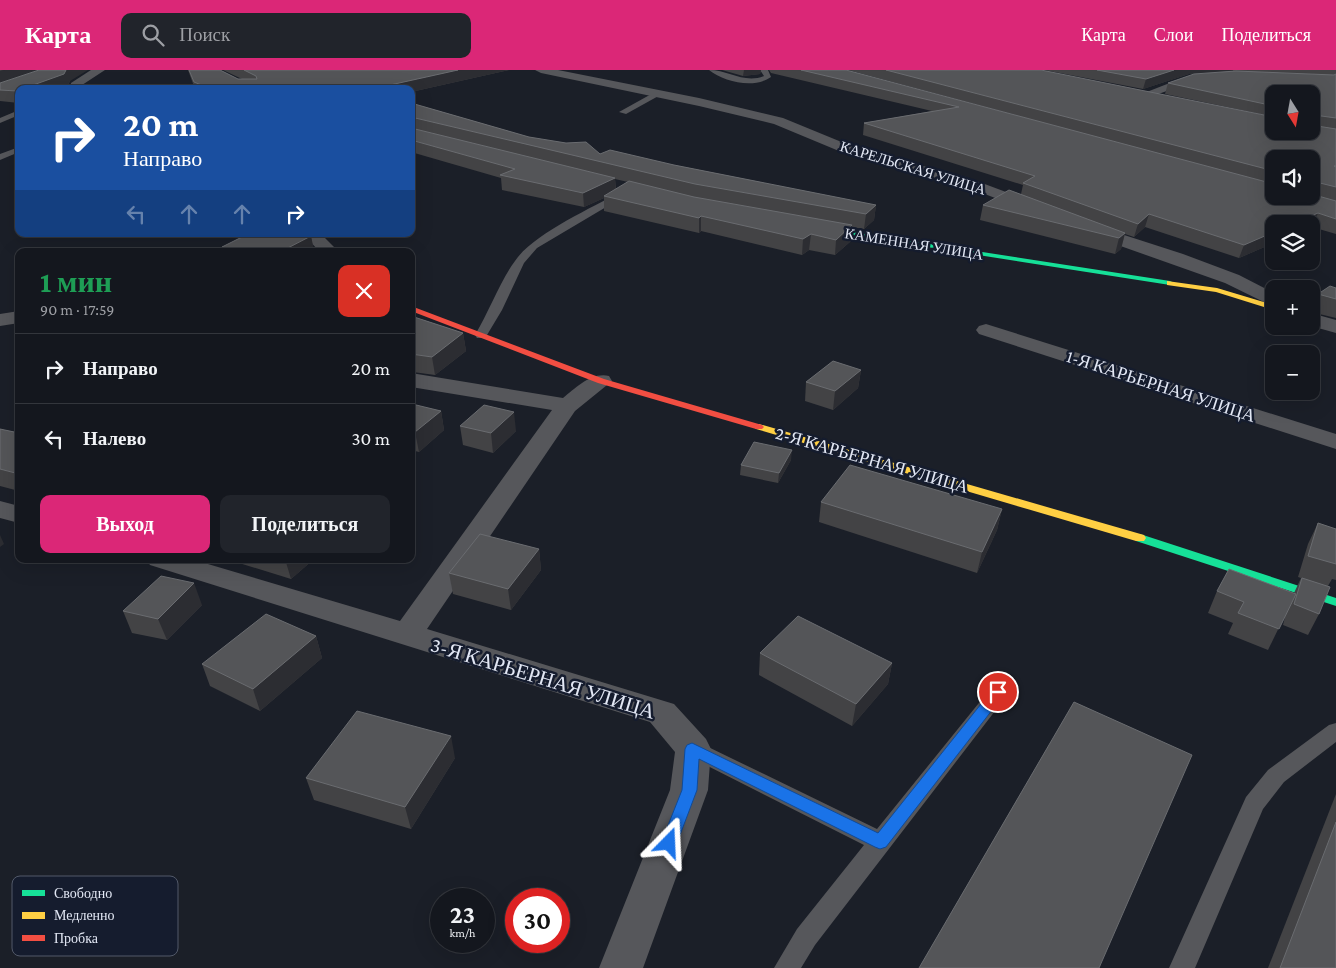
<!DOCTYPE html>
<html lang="ru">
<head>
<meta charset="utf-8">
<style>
  :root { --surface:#14171e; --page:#21242b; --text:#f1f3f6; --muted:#9d9fa4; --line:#33363c; --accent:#db2777 }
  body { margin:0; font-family:"Crimson Pro",serif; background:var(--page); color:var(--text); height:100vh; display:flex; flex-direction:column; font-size:19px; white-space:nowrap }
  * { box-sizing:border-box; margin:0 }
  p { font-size:16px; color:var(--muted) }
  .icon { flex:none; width:28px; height:28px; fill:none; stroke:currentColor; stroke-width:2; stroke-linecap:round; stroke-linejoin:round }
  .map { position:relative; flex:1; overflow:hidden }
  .details { position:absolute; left:15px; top:178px; width:400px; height:315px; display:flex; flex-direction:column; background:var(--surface); border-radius:10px; box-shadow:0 5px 20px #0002,0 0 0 1px var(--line) }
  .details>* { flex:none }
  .guide { position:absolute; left:15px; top:15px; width:400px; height:152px; border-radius:10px; box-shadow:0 5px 20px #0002,0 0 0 1px var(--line); background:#1a4fa0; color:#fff; overflow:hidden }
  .needle { width:32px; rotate:169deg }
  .buttons { position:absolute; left:1265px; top:15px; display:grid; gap:10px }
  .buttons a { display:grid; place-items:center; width:55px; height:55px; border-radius:10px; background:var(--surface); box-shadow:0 5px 20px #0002,0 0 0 1px var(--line); font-size:25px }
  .speed { position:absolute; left:430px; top:818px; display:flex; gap:10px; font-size:25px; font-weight:700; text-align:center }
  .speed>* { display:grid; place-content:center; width:65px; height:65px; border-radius:50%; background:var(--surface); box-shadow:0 5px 20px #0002,0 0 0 1px var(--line); line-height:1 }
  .speed small { font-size:12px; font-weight:400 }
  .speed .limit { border:8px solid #d22; background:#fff; color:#111 }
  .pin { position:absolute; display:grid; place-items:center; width:42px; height:42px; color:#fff; margin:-21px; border:2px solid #fff; border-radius:50%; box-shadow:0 1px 5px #0007 }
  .me { position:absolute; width:55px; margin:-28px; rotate:21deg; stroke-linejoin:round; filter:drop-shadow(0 0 4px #0008) }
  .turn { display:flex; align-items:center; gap:18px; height:105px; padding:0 25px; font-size:22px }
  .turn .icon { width:65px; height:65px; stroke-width:2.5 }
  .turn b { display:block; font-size:35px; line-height:42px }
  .lanes { display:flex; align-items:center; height:48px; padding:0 25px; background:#0003; justify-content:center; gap:25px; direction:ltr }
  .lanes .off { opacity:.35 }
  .round { display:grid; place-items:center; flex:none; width:52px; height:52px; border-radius:10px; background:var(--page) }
  .summary { display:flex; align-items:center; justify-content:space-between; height:85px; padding:0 25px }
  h1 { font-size:30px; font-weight:700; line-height:38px; color:#1e9e55 }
  .button { display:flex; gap:10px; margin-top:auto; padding:10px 25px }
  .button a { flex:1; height:58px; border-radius:10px; background:var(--accent); color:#fff; font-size:20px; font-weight:700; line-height:58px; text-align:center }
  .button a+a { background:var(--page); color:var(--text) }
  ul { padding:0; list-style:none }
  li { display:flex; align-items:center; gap:15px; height:70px; padding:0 25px; border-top:1px solid var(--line) }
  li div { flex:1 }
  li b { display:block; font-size:19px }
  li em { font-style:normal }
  header { display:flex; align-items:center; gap:30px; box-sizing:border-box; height:70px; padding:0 25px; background:var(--accent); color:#fff }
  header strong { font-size:24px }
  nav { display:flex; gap:28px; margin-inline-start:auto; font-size:18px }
  .search { width:350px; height:45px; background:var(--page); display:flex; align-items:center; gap:12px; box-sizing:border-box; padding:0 18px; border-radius:10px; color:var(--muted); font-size:19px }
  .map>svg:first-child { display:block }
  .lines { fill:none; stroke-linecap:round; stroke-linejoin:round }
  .lane { fill:#56575b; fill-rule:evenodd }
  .street { fill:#56575b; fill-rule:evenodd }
  .fast { fill:#16e098; fill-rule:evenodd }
  .slow { fill:#ffcf43; fill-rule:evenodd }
  .jam { fill:#f24e42; fill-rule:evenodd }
  .wall { fill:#434345; fill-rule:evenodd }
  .shaded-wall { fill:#2c2d32 }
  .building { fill:#545558; stroke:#6a6c70 }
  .route { fill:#1a73e8; stroke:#114b97 }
  .labels { text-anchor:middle; stroke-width:5; stroke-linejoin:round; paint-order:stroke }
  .far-street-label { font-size:15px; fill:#e2e7f4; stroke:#151c2e }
  .street-label { font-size:18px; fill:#e2e7f4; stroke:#151c2e }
  .near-street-label { font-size:21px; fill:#e2e7f4; stroke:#151c2e }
  .key { fill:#151c2e; stroke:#525969; stroke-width:1 }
  .key-label { font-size:14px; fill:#e2e7f4 }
</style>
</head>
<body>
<header>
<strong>Карта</strong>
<div class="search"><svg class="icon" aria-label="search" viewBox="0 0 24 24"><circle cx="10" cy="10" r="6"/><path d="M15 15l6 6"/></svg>Поиск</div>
<nav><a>Карта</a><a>Слои</a><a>Поделиться</a></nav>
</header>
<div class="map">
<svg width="1336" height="898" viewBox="0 0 1336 898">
  <rect width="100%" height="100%" fill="#1b1f28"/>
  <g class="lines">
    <g class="lane">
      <path d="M709,0C729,0 744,14 764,6L760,0H768L771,7C754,19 724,12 709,0Z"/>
      <polygon points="75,13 78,15 74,19 66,19"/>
      <polygon points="655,22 662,24 626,44 619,42"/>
      <polygon points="19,40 19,45 0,53 0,48"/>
      <polygon points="19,77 19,82 0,90 0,84"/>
      <path d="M620,122L628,124L537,178L524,193L502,240L487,265L485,268H477L475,265C489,242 500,211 515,191C533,164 590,139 620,122Z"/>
      <polygon points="998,616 1005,618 1008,623 1005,628 815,875 801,898 774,898 797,859 864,775 686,685 682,679 686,673 693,671 700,673 877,759 991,618"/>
      <polygon points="1336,653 1336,672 1284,712 1263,739 1195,898 1169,898 1246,727 1268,700 1329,655"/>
    </g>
    <g class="street">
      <polygon points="91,0 105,0 79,17 71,17 71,13"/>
      <polygon points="535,0 558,0 699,28 783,48 861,80 966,107 1041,135 1043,138 1041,141 1029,141 956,113 851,86 774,54 699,36 541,3"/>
      <polygon points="1201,5 1207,8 1205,10 1191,12 1145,29 1139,25 1185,7"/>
      <polygon points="1087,153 1183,184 1239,205 1274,223 1274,237 1225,213 1081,162 1079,158 1081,154"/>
      <polygon points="303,164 321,164 338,181 319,181"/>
      <polygon points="19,241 19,253 0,256 0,244"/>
      <polygon points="1311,243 1336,250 1336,263 1311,256"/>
      <polygon points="986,254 1336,364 1336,379 979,264 976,260 979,256"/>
      <path d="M411,303L563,328C576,318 591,302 609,306L612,311L575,341L427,559L674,634L706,669L711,679L708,720L643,898H599L670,720L675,682L650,652L150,495L146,489H191L400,551L552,340L411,317Z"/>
      <polygon points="0,431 19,436 19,453 0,448"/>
    </g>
    <g class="fast">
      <polygon points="814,156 1170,211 1174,213 1170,215 812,159 811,158"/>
      <polygon points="1140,464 1336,528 1336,536 1136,471 1134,468 1136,465"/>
    </g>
    <g class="slow">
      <polygon points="1167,211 1217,218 1274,235 1274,240 1216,222 1167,215"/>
      <polygon points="759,354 1144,465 1146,468 1144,471 1136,471 756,359 754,357 756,355"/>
    </g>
    <polygon class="jam" points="411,236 604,309 762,355 764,357 762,359 756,359 598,313 411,241"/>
  </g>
  <g class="wall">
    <polygon points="0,0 70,11 68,15 19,19 19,33 0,31"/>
    <polygon points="188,0 220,0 238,9 242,9 223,0 509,0 411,22 411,19 195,19"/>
    <polygon points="722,0 761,0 760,4 743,6"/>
    <path d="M769,0H846L1115,72L848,0H1041L1311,61V24H1274V47L1165,24L1168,13L1234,1L1189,4L1143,19L1044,0H1336V164L1312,157H1311V154H1274V173L1239,188L1145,157L1134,167L1125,164L1121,179L1115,184L980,150L983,135L1021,124L1023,115L863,65L864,53L932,41L771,3ZM1274,89H1311V126H1274Z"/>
    <path d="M411,33L529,67L600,84L674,95L876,135L874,150L864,159L852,157L851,171L835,185L809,180L802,185L701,161L699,163L604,141V128L584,137L502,120L501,108L411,82ZM615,109L628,112L616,119Z"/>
    <polygon points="311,166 314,181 223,181 222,177"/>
    <polygon points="1336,218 1336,248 1311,242 1318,224"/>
    <polygon points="411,246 463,263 466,281 435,305 413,302 416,320 411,323"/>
    <polygon points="861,300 858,318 833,340 805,331 806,312"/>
    <polygon points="411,334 441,341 444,360 419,382 411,380"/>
    <polygon points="460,356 516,361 493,383 463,375"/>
    <polygon points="0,359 19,363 19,421 0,416"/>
    <polygon points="791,390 778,413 740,405 741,395"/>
    <polygon points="821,432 1002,439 997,460 977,503 819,452"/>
    <polygon points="1318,453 1336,459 1336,510 1332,509 1328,516 1319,544 1308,565 1283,555 1286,543 1268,580 1228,564 1233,553 1208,543 1217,521 1294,523 1301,508 1298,507 1308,474"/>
    <polygon points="539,479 541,500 511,540 453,524 449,503"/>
    <polygon points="237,489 314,489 291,509 239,493"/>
    <polygon points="202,535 167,570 132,563 123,541"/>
    <polygon points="316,566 322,588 260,641 210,616 202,594"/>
    <polygon points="760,583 892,593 888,614 852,656 759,605"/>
    <polygon points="455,688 411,759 314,730 306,708"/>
    <polygon points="1336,724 1336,898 1268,898"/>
  </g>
  <g class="shaded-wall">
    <polygon points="5,0 46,0 0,14 0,1"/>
    <polygon points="66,0 88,0 70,11 68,15 59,19 22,19"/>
    <polygon points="458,0 509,0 411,22 411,19 372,19"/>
    <polygon points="744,0 761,0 760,4 743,6"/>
    <polygon points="1174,0 1233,0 1233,1 1189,4 1143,19 1146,9"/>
    <polygon points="615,108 616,122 604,126 604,128 584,137 583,123"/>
    <polygon points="876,135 874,150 864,159 866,144"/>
    <polygon points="1318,143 1312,157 1311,157 1311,154 1293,154"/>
    <polygon points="1149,144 1145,157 1134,167 1138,154"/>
    <polygon points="701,146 701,161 699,163 699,148"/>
    <polygon points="852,155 851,171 835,185 836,170"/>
    <polygon points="1274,162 1274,173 1239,188 1244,175"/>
    <polygon points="1125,163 1121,179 1115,184 1119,168"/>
    <polygon points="811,164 809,180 802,185 803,169"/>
    <polygon points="311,166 314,181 282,181"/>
    <polygon points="463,263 466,281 435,305 432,287"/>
    <polygon points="861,300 858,318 833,340 835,321"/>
    <polygon points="413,301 416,320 411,323 411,302"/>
    <polygon points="441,341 444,360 419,382 415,362"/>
    <polygon points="514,342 516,361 493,383 491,363"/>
    <polygon points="792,380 791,390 778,413 779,403"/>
    <polygon points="1002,439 997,460 977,503 982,482"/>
    <polygon points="0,465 4,474 0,477"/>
    <polygon points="539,479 541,500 511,540 508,519"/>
    <polygon points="285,489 314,489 291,509"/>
    <polygon points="194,513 202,535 167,570 158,549"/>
    <polygon points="316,566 322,588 260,641 253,619"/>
    <polygon points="892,593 888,614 852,656 856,634"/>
    <polygon points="451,666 455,688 411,759 405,737"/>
  </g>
  <g class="building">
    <polygon points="39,0 66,0 64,4 22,19 19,19 19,20 17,21 0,20 0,13"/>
    <polygon points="189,0 220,0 238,9 257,9 256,6 244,0 458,0 372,19 211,19 194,12"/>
    <polygon points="801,0 846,0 1274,114 1274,126 1311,126 1311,124 1336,131 1336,149 1318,143 1293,154 1274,154 1274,162 1244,175 1149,144 1138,154 1023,113 1035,106 864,53 959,37"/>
    <polygon points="886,0 1041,0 1274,47 1274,61 1311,61 1311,55 1336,59 1336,96 1334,96 1336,97 1336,117 1316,112 1311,112 1311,89 1274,89 1274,101"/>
    <polygon points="1097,0 1174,0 1146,9"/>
    <polygon points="1236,1 1334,5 1336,4 1336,48 1314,45 1313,48 1311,49 1311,24 1274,24 1274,36 1168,13 1194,4"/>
    <polygon points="411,33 529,67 566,73 586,72 600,84 610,80 674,95 876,135 866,144 695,114 411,47"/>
    <polygon points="411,58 615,108 583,123 500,105 515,99 411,70"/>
    <polygon points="629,111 694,127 852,155 836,170 811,164 803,169 701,146 699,148 604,126"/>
    <polygon points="1009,120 1125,163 1119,168 983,135"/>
    <polygon points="248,164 298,164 311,166 282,181 244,181 222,177"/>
    <polygon points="1330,216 1336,218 1336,229 1318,224"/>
    <polygon points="411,246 463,263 432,287 411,284"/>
    <polygon points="833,291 861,300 835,321 806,312"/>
    <polygon points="411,334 412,334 441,341 415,362 411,361"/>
    <polygon points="484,335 514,342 491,363 460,356"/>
    <polygon points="0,359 19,363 19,404 0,399"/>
    <polygon points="754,372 792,380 779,403 741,395"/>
    <polygon points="850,395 1002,439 982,482 821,432"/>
    <polygon points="1318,453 1336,459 1336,494 1308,486"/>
    <polygon points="480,464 539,479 508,519 449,503"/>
    <polygon points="1229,499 1296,524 1279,559 1238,543 1244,532 1217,521"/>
    <polygon points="161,506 194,513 158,549 123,541"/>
    <polygon points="1302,508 1330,517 1319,544 1294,534"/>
    <polygon points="266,544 316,566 253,619 202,594"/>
    <polygon points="798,546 892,593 856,634 760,583"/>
    <polygon points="1074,632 1192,685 1099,898 919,898"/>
    <polygon points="357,641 451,666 405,737 306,708"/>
    <polygon points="1336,752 1336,898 1280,898"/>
  </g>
  <polygon class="route" points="998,617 1005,622 1003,626 886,777 880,779 875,777 699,689 697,720 677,773 675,778 669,780 663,778 661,773 682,720 685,679 687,675 692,673 878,763 993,619"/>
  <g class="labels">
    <g class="far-street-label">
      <text transform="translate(913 98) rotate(17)" y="5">КАРЕЛЬСКАЯ УЛИЦА</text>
      <text transform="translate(914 174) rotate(9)" y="5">КАМЕННАЯ УЛИЦА</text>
    </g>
    <g class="street-label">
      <text transform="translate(1161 316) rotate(18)" y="6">1-Я КАРЬЕРНАЯ УЛИЦА</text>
      <text transform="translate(872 390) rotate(16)" y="6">2-Я КАРЬЕРНАЯ УЛИЦА</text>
    </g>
    <g class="near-street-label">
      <text transform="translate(543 608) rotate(17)" y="7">3-Я КАРЬЕРНАЯ УЛИЦА</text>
    </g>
  </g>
  <rect x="12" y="806" width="166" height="80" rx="8" class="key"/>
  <rect x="22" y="820" width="23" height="6" fill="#16e098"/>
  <rect x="22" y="842" width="23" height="7" fill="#ffcf43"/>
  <rect x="22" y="865" width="23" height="6" fill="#f24e42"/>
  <g class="key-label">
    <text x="54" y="828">Свободно</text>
    <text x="54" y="850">Медленно</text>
    <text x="54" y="873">Пробка</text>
  </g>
</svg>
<div class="buttons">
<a><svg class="needle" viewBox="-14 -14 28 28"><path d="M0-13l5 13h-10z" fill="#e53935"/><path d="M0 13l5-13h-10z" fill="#9d9fa4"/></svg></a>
<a><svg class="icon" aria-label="sound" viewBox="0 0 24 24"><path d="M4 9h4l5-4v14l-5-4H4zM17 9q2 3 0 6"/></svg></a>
<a><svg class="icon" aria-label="layers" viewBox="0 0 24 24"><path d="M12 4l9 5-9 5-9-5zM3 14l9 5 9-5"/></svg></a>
<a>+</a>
<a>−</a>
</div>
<div class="speed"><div>23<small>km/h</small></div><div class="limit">30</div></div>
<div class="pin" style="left:998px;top:622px;background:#d93025"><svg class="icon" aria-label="arrive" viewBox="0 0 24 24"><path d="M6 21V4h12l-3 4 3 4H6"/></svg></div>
<svg class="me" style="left:669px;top:773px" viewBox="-20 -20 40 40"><path d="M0-17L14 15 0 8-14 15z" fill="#1a73e8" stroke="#fff" stroke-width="4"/></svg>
<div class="guide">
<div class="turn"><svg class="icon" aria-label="right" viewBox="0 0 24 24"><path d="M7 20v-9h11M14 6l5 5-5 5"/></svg><div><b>20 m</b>Направо</div></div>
<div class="lanes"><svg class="icon off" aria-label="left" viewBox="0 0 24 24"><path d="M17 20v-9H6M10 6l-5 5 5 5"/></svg><svg class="icon off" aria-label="ahead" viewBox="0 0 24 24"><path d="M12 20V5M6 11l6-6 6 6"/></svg><svg class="icon off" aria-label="ahead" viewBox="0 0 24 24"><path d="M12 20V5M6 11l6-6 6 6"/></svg><svg class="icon" aria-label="right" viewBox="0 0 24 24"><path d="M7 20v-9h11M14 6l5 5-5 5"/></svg></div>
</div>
<section class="details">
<div class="summary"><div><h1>1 мин</h1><p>90 m · 17:59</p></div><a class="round" style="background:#d93025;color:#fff"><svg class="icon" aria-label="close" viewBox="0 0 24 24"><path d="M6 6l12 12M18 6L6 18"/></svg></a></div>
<ul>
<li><svg class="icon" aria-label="right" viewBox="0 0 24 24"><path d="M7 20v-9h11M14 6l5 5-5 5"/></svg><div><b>Направо</b></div><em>20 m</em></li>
<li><svg class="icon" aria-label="left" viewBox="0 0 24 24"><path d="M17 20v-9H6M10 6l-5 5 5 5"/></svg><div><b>Налево</b></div><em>30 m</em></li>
</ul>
<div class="button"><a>Выход</a><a>Поделиться</a></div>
</section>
</div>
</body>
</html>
